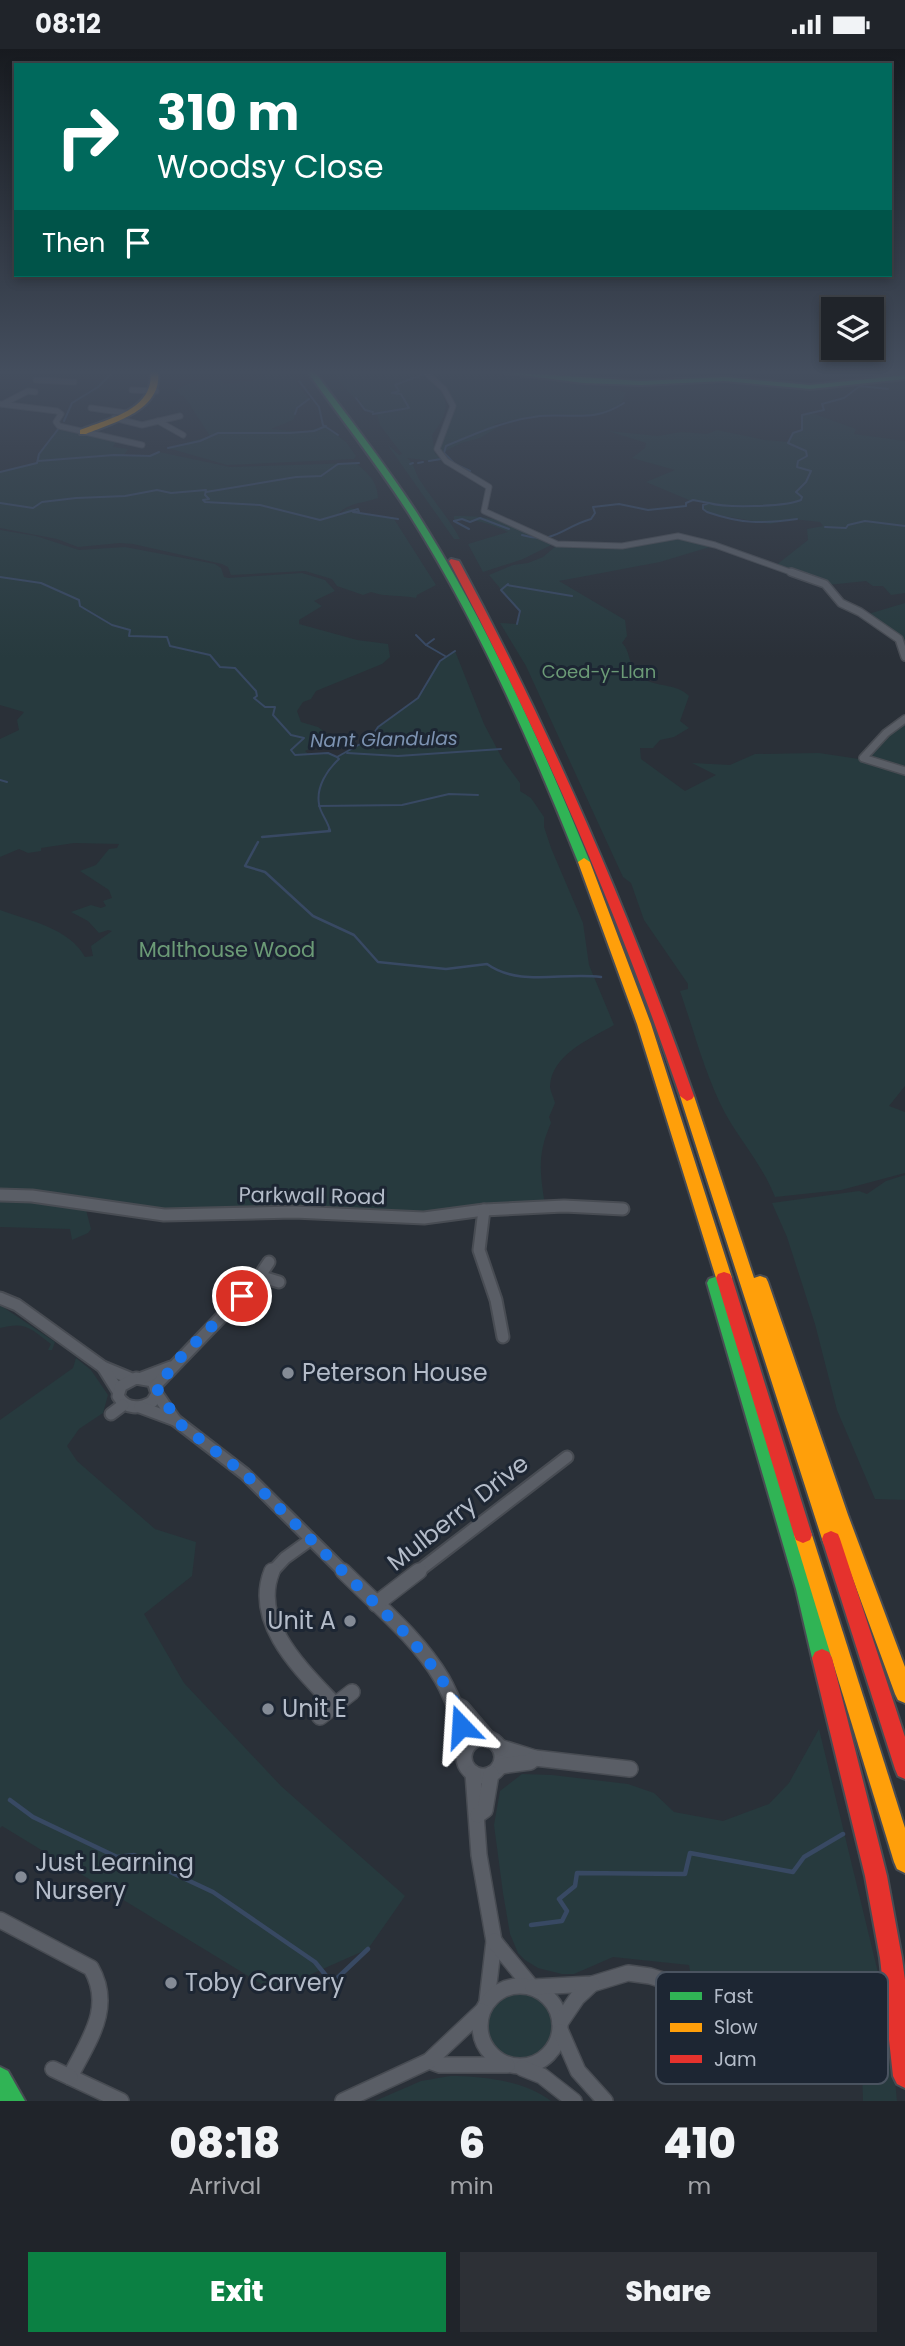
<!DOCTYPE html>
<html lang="en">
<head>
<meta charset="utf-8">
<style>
  :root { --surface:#20242a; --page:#2d3036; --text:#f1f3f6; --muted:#a2a4a8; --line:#3d4147; --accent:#0b8043 }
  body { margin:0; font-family:Poppins,sans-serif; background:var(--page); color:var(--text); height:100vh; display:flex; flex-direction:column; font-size:26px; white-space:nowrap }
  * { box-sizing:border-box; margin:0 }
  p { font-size:23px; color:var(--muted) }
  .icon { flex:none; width:38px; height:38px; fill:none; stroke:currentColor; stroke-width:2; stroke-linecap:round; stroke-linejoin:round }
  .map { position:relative; height:2052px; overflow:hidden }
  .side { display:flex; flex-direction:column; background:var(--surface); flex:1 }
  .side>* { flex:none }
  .banner { position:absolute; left:14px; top:14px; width:878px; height:214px; border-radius:0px; box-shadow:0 4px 10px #0003,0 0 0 2px var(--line); background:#00695c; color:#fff; overflow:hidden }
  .fabs { position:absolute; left:821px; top:248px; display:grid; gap:14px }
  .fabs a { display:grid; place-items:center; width:63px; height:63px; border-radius:0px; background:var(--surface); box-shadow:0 4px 10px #0003,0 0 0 2px var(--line); font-size:35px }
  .pin { position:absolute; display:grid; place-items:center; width:60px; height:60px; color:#fff; margin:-30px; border:4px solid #fff; border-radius:50%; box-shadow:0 2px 7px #0007 }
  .me { position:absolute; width:77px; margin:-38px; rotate:340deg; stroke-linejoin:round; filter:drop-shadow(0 0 5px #0008) }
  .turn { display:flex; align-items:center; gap:24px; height:147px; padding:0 28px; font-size:32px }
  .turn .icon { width:91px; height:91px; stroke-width:2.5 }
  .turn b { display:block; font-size:49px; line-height:60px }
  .then { display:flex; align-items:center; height:66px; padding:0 28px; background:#0003; gap:14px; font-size:26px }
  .eta { display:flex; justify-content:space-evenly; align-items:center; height:119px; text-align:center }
  .eta b { font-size:42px; font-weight:800; line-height:49px }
  .action { display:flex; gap:14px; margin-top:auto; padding:14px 28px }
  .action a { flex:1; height:80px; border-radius:0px; background:var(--accent); color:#fff; font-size:28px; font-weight:800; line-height:80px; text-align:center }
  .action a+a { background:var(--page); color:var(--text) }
  .status { display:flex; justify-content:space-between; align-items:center; height:49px; padding:0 35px; background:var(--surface); direction:ltr }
  .status svg { height:19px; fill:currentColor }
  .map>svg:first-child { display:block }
  .green { fill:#273a3e }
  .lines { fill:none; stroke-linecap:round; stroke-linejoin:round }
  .stream-far2 { stroke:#384963; stroke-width:2 }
  .stream-far1 { stroke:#384963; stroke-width:2.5 }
  .stream { stroke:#384963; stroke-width:4.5 }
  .street-far3-casing { stroke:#484c53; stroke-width:7 }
  .street-far2-casing { stroke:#484c53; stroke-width:10 }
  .street-far1-casing { stroke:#484c53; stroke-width:15 }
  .street-casing { stroke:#484c53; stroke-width:18 }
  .fast-casing { stroke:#484c53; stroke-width:4 }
  .slow-casing { stroke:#484c53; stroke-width:4 }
  .jam-casing { stroke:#484c53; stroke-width:4 }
  .street-far3 { stroke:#5a5e66; stroke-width:5 }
  .street-far2 { stroke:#5a5e66; stroke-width:7 }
  .street-far1 { stroke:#5a5e66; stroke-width:11 }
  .street { stroke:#5a5e66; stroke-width:15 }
  .fast { fill:#30b455; fill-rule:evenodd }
  .slow { fill:#ff9f0a; fill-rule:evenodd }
  .jam { fill:#e5322d; fill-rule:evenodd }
  .route { stroke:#1a73e8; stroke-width:12; stroke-dasharray:0 21.6 }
  .poi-dot { fill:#848b96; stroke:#1d2633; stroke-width:2.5 }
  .labels { text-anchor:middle; stroke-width:6; stroke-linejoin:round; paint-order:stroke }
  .far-park-label { font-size:18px; fill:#6b9a76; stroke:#1d2633 }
  .far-water-label { font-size:19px; font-style:italic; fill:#7c92b1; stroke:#1d2633 }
  .park-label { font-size:21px; fill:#6b9a76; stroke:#1d2633 }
  .street-label { font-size:21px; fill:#b4bcc9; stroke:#1d2633 }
  .near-poi-label { font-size:24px; fill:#b4bcc9; stroke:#1d2633; text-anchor:start }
  .near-street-label { font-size:24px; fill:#b4bcc9; stroke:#1d2633 }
  .key { fill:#1d2633; stroke:#4a5360; stroke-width:2 }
  .key-label { font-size:19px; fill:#b4bcc9 }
</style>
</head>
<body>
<div class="status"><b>08:12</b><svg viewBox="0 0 49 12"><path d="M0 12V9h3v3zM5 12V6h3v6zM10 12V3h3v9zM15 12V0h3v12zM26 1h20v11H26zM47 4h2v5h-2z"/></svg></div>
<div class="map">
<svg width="905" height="2052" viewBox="0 0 905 2052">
  <rect width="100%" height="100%" fill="#2a3038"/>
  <g class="green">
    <path d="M271,322H288L309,350L298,359L293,371L271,380L304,383L324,377L346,393L356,407L354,410L227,416L168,399L210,387L186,350L176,342C189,332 203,330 219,330L224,335L253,332Z"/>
    <path d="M331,322H420C449,343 454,358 432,386L435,405L441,410L433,412L407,409C415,415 415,425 421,433C434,453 449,469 460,490H454L387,395L399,406L402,405L380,376L377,364L365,361L359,350L354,349Z"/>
    <path d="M427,322C494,322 560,332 626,343C618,377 573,364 549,366C530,368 513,372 494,375L498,378L480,389L461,394L442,404L439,399C454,357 469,355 427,322Z"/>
    <polygon points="812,364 856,380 854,385 905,392 905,544 891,546 883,537 873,537 866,532 828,536 775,517 808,491 807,480 823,477 820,473 793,470 770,475 707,464 703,458 708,453 689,451 646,433 675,421 632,409 645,399 646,394 608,382 658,387 681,383 707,385 717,381 765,391 788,393 793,384 802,381 802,366"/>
    <path d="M59,379L116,393L113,398L128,400L124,406L150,407L159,403L230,418L356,414C368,425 377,431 378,449C365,454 343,454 337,468C344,461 347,458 358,460L360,462L355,464L394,470L436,536L417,546L416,549C401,546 385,548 371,543L363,546L337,537L332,530L305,522L231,526L228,518L222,515L133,495L120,494L78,498L57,490L0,479V423L37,414L39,405Z"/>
    <path d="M454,467C500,466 514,477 553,495L523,510L483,523L468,495L508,483C494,476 469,467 454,472Z"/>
    <path d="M0,481L36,487L79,501L125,498L215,515L221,519L224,528L228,529L302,524L325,531L335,542L314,552L322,557L299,571V575L357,591L388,595L390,608L382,615L316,642L311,650L303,653L297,662L301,673L318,678L329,686L330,690L305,702L310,706L327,703L338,708L371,689L378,678L418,649C436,630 425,616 455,602L484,675L503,711L520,734V742L531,749L544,768V778L551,799L583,874L589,916L614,976C590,990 552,1005 550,1037C550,1042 554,1049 555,1054L549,1068L551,1074C537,1105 540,1124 545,1156L440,1166L170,1163L0,1142V861C30,872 69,879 85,908L93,907L91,897L112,882L108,881L99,884L88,872L71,863L91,856L101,859L106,857L103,852L112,849L109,841L80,822L96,816L109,800L117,799L119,795L74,794L41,799V802L28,804L19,800L0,808V690L19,681L17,671L24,663L0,656Z"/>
    <path d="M680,489L713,497L660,513L559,532L625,571L627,587L622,594C632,603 626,620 646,631C659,638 678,635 689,647L680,672L689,679L674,688L660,691L653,699H640L641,710L685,742L716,726L692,714L730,716L755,705L819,704L859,710L905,723V1037L889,1057L905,1063V1124L841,1141L775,1148C763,1117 741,1093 725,1064C705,1026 694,982 680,942L688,940V935L644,871L631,834L623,828L526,617L500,574L517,575L521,564L489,526L513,516L528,514L543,508L556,497H628Z"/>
    <polygon points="905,554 905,606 903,594 865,566"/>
    <polygon points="905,672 905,721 869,708 885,687"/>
    <polygon points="905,1126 905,1451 875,1450 837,1361 815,1275 787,1188 772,1154 859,1142 867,1145 886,1132"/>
    <polygon points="0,1148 85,1157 91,1180 88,1184 72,1191 70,1180 0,1178"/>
    <path d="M0,1256L55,1293L52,1301H48L51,1295C31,1280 26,1272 0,1279Z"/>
    <polygon points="76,1309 91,1321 108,1346 103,1364 79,1380 67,1397 77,1412 155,1480 196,1493 192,1527 144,1565 184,1634 281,1737 405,1847 368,1900 273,1942 2,1777 0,1779 0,1371 73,1319"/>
    <polygon points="819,1680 889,1969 897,2052 863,2052 861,1993 849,1991 848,1980 695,1953 689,1916 613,1908 574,1925 562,1925 538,1919 525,1911 518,1904 510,1885 503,1844 494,1776 500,1742 522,1725 552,1726 628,1735 654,1744 674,1763 723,1772 769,1755 789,1734"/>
    <circle cx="520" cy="1976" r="33"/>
    <path d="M450,2027C483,2027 525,2032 551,2052H375L421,2032Z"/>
  </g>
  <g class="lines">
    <g class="stream-far2">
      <polyline points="469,322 485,323"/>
      <polyline points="500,322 522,322"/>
      <polyline points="430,324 445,322"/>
      <polyline points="299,332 319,358 323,376 338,386"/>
      <polyline points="356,349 365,361 373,363"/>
      <polyline points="295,365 297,359 309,350"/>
      <polyline points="373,365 409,359 401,345 392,344 399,342 395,336 424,325"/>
      <polyline points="64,372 72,354 98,338 114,322"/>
      <polyline points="168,399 200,392 218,384 290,384 314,382 326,377"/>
      <polyline points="38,412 114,406 150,407 159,403"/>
      <polyline points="429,412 441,410"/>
      <polyline points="418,414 423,413"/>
      <polyline points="410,415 413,414"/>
      <path d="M470,422L455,415L444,404L446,397C477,384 506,371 540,367C573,364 593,374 624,354"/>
      <polyline points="0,423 37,414 39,405 59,379"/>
      <polyline points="206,443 296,428 321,427 338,415 359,414"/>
      <polyline points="0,454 33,459 42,453 76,449 125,447 157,441 171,444 206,441 205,446 209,450 203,451 205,453 260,456 320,471 358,460 359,463 353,463 398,470"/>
      <path d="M709,454C725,459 785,458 801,451L802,448L796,443L806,433L811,422L797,418L798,412L807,407L806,402L788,394L793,384L802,381V366L824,361L822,355L844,349L860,337L888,340"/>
      <polyline points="454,472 462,470 470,473 480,469 509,480"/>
      <polyline points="454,472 469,480"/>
      <polyline points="825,478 846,479 848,476 865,472 905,477"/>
      <path d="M522,486C555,496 562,478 591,470L595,464L593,458L619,455L648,461L686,457V454L693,451L709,454L703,456V460L707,463C742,475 762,475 797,470"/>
      <polyline points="0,528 41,534 79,551 80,557 112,576 130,581 129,587 167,588 170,597 210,606 220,618 235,619 256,642 257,647 254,649 265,658 275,658 273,666 291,686 304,689 291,701 295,706 328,704 337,708 371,689 378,678 418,649 440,612 455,602"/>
      <polyline points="508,535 501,541 520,562 517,575"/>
      <polyline points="507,536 572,547"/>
      <polyline points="416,586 426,596"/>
      <polyline points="434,590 426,596 445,607"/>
      <polyline points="347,704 398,707 501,700"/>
      <polyline points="0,731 7,733"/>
      <polyline points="319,757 402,756 449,745 478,746"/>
      <path d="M330,782C328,772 320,764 319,755C316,738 327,721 339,710L337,708"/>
    </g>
    <g class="stream-far1">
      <polyline points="262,788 330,782 329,780"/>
      <path d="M258,793L245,817L265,823L313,867L354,886L378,913L446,920L487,915C519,938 562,923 601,928"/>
    </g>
    <g class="stream">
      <polyline points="10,1751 33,1768 117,1808 134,1806 213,1843 315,1913 332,1934 368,1900"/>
      <polyline points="531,1876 562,1872 567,1862 559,1850 575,1837 577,1824 685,1825 690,1804 793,1823 804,1808 843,1785"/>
    </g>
    <g class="street-far3-casing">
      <g id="street-far3">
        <polyline points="424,322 444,340 453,357 437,400 446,412 489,438 484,462 557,495 622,497 678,487 715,496 796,525"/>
        <polyline points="36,331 74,333"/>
        <polyline points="132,341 156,342"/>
        <polyline points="0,355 57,362 61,365 56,373 59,377 142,396"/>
        <polyline points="3,355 28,342 35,343"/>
        <polyline points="91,359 126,364"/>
        <polyline points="114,369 142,376 180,367"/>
        <polyline points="158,372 183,386"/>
      </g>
    </g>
    <g class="street-far2-casing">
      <g id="street-far2">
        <polyline points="791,523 825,535 841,554 860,563 899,590 905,608"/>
        <polyline points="905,670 886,684 863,709 905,722"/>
      </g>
    </g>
    <g class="street-far1-casing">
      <g id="street-far1">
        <polyline points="0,1146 32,1147 164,1166 294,1163 424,1169 484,1161 564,1157 623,1160"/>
        <polyline points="484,1161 479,1201 496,1251 503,1288"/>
        <polyline points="257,1231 262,1228 279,1233"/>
        <polyline points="0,1249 17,1256 103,1318 132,1330"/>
        <polyline points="103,1318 118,1342"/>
        <path d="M136,1329L153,1332L157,1345L152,1353C139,1360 126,1361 118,1347L121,1337Z"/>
        <polyline points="142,1329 171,1318"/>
        <polyline points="156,1336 257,1231 269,1213"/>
        <polyline points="157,1345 175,1371"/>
        <polyline points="140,1358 175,1371 245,1425 345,1524"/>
        <polyline points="111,1365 123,1356"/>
        <polyline points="271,1524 285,1509 310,1491"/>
        <polyline points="416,1524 567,1408"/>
      </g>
    </g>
    <g class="street-casing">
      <g id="street">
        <path d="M272,1522C251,1574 302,1621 335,1656"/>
        <path d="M343,1522C377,1556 418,1589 442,1630C454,1651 460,1672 470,1694"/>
        <polyline points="376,1555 419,1522"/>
        <polyline points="456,1656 462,1659 489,1691"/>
        <polyline points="320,1668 352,1643"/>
        <circle cx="483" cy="1708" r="19"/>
        <polyline points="499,1698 535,1709 630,1720"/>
        <polyline points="501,1717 530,1713 535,1709"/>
        <polyline points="473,1724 479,1806 494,1892 487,1952"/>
        <polyline points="478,1766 485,1761 491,1725"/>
        <path d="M0,1871L91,1919C114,1959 88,1992 70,2028L121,2052"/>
        <polyline points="494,1892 530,1936"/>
        <circle cx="520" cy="1977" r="40"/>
        <polyline points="533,1938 592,1935 628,1924 650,1927 685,1938"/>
        <polyline points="560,1974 577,1949 592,1935"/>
        <polyline points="561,1983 578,2022 605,2052"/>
        <polyline points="429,2012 440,2016 507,2016"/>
        <polyline points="522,2019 542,2027 574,2052"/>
        <polyline points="53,2020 70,2028"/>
        <polyline points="343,2052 429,2012 482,1962"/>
      </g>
    </g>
    <g class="fast-casing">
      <g id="fast">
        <path d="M307,322H314C349,369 385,415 417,464C487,574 541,693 590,813L588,816L584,817L578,813C530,693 478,574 409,465C377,415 341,370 307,322Z"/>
        <polygon points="490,322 641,332 725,328 810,336 905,326 905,330 810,340 725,332 641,336 583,334"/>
        <polygon points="715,1228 721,1230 723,1234 814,1540 832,1609 829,1615 822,1618 815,1615 812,1609 796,1540 707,1234 709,1230"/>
        <polygon points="0,2018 8,2022 25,2052 0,2052"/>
      </g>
    </g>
    <g class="slow-casing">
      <g id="slow">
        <path d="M150,322H158C163,361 115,373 86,385H80V381C108,370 156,360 150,322Z"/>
        <polygon points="584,809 590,813 651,975 732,1229 730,1233 718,1233 716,1229 637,975 578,813"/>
        <polygon points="687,1042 694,1047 754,1229 760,1227 766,1229 768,1233 848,1466 905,1618 905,1654 898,1651 895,1645 839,1492 838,1495 831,1498 824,1495 822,1490 680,1047"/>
        <polygon points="803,1478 810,1481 812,1486 905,1779 905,1824 897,1820 894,1813 794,1486 796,1481"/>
      </g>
    </g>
    <g class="jam-casing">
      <g id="jam">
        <path d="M451,510L459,512C552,685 629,862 694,1047L692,1050L687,1052L680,1047C617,862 541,685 449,512Z"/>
        <polygon points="724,1223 730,1225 732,1229 812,1486 810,1491 803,1494 796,1491 794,1486 716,1229 718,1225"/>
        <polygon points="831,1482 838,1485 840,1490 905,1688 905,1730 898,1727 895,1720 822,1490 824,1485"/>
        <polygon points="822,1600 829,1603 832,1609 887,1827 902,1909 905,1931 905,2039 897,2035 893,2027 880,1909 865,1827 812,1609 815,1603"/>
      </g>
    </g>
    <use href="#street-far3" class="street-far3"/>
    <use href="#street-far2" class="street-far2"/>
    <use href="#street-far1" class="street-far1"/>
    <use href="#street" class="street"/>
    <use href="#fast" class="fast"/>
    <use href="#slow" class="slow"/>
    <use href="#jam" class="jam"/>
  </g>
  <linearGradient id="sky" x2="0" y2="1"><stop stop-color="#171a1f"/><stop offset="0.53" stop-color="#444e5e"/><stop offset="1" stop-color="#444e5e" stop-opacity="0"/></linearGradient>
  <rect width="905" height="609" fill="url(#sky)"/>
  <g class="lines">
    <path class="route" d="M242,1247L171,1318L170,1322L156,1336C160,1350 172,1359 175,1371L245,1425L410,1589L440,1627L456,1656L454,1662L461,1677"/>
  </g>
  <g class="poi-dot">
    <circle cx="288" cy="1324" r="7"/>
    <circle cx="350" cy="1572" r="7"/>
    <circle cx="268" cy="1660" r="7"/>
    <circle cx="21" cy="1828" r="7"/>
    <circle cx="171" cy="1934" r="7"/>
  </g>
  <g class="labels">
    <g class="far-park-label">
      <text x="599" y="629">Coed-y-Llan</text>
    </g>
    <g class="far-water-label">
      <text transform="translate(384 690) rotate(-1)" y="7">Nant Glandulas</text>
    </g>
    <g class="park-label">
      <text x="227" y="908">Malthouse Wood</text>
    </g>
    <g class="street-label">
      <text transform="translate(312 1147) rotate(1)" y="7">Parkwall Road</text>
    </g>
    <g class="near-poi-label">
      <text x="302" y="1332">Peterson House</text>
      <text x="336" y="1580" text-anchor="end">Unit A</text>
      <text x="282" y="1668">Unit E</text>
      <text x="35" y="1822">Just Learning<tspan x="35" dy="28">Nursery</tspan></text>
      <text x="185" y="1942">Toby Carvery</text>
    </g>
    <g class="near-street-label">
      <text transform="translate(458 1464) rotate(-38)" y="8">Mulberry Drive</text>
    </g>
  </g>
  <rect x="656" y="1923" width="232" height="112" rx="10" class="key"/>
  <rect x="670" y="1943" width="32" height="8" fill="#30b455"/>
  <rect x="670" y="1974" width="32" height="9" fill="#ff9f0a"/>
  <rect x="670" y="2006" width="32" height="8" fill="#e5322d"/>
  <g class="key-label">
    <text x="714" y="1954">Fast</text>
    <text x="714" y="1985">Slow</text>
    <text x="714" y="2017">Jam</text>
  </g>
</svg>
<div class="fabs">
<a><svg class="icon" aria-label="layers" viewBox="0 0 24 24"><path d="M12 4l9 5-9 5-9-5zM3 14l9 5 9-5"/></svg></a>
</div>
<div class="pin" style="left:242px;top:1247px;background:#d93025"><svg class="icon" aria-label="arrive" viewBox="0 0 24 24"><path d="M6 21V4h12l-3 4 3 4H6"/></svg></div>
<svg class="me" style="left:461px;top:1677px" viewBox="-20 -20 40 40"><path d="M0-17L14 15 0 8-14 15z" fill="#1a73e8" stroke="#fff" stroke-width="4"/></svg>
<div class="banner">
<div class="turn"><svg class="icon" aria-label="right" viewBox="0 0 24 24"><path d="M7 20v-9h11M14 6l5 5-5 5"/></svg><div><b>310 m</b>Woodsy Close</div></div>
<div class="then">Then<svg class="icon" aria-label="arrive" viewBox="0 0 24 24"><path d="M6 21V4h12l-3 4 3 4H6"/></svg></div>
</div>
</div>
<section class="side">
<div class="eta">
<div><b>08:18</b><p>Arrival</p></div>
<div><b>6</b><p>min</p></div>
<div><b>410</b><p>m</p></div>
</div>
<div class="action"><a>Exit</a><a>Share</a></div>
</section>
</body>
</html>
